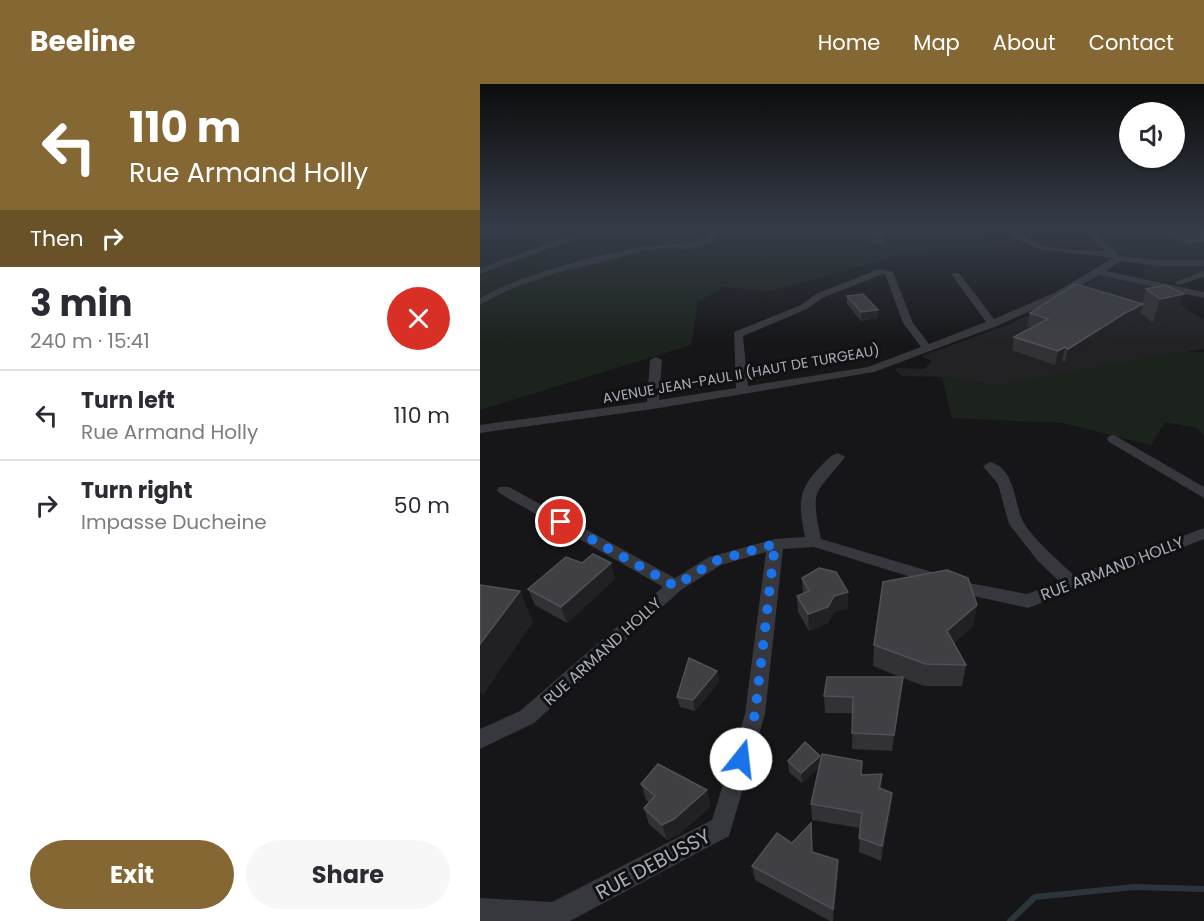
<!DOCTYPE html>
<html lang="en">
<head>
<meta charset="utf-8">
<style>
  :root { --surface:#fff; --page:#f7f7f7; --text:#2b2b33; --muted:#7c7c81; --line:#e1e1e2; --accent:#856733 }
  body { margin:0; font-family:Poppins,sans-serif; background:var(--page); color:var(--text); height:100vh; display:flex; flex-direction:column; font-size:22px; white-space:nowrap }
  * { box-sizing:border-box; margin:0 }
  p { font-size:20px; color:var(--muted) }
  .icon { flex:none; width:33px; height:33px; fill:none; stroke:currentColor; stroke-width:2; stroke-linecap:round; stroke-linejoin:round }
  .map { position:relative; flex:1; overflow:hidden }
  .panel { display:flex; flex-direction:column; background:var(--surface); width:480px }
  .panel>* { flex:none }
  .hud { background:#856733; color:#fff; overflow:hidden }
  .fabs { position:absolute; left:639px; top:18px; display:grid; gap:12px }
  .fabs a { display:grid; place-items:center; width:66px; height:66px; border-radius:50%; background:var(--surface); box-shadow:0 2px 4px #0004; font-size:30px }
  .pin { position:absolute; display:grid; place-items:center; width:51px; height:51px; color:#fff; margin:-26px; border:3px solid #fff; border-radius:50%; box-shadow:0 2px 6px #0007 }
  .me { position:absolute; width:66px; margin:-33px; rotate:16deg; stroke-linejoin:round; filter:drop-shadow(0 0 4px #0008) }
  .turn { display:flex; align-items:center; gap:21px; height:126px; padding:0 30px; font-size:27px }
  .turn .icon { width:78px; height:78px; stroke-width:2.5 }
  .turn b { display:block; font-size:42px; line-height:51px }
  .then { display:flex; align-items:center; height:57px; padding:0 30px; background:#0003; gap:12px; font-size:22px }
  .round { display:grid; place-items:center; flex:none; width:63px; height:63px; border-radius:32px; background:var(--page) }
  .head { display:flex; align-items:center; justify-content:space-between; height:102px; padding:0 30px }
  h1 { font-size:36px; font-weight:700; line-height:45px }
  .cta { display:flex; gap:12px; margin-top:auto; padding:12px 30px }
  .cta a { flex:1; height:69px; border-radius:36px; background:var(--accent); color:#fff; font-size:24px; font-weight:700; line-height:69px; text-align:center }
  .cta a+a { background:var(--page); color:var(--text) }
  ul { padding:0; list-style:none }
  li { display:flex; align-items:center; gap:18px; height:90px; padding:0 30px; border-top:2px solid var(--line) }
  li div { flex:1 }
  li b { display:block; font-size:22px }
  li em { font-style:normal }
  header { display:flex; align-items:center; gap:36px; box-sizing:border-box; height:84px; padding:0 30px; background:var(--accent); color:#fff }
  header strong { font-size:28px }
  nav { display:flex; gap:33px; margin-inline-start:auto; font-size:21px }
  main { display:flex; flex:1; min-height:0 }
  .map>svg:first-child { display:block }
  .built { fill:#222225 }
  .green { fill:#1c231d }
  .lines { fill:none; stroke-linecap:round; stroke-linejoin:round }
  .stream { stroke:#2c353c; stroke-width:6 }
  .minor { fill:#37383d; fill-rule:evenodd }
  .wall { fill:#323236 }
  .shaded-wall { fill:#212124 }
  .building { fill:#3f3f44; stroke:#4f5156; stroke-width:1.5 }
  .route { stroke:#1a73e8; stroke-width:10; stroke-dasharray:0 18 }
  .labels { text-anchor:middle; stroke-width:6; stroke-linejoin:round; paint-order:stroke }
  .far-street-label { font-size:14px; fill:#a8adb8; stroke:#111113 }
  .street-label { font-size:16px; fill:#a8adb8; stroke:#111113 }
  .near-street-label { font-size:20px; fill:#a8adb8; stroke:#111113 }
</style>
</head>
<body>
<header>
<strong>Beeline</strong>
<nav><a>Home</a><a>Map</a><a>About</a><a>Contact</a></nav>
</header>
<main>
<section class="panel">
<div class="hud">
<div class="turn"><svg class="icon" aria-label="left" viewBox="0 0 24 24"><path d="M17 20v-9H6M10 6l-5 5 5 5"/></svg><div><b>110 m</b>Rue Armand Holly</div></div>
<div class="then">Then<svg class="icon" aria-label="right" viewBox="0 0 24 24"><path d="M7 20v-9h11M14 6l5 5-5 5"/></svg></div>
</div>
<div class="head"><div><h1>3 min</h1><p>240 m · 15:41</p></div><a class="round" style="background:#d93025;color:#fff"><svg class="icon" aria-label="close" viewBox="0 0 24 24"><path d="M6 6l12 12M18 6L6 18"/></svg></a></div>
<ul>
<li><svg class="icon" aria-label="left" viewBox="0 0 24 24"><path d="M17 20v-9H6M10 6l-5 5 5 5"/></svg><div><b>Turn left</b><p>Rue Armand Holly</p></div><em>110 m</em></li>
<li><svg class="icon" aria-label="right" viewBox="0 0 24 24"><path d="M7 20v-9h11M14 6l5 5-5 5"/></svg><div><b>Turn right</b><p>Impasse Ducheine</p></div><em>50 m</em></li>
</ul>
<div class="cta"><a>Exit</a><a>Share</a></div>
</section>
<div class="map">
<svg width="724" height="837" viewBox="0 0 724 837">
  <rect width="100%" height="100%" fill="#161618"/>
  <polygon class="built" points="623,191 666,200 724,236 724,265 514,302 462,293 422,292 415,286 418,284 445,285 452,277 441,272 530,240 581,215"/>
  <g class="green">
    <polygon points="0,144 495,144 514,165 427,170 290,207 243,203 218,218 211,261 0,326"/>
    <path d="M608,144H683L724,159V189L712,190L688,199L663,194L664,185L661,178C642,172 620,161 608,144Z"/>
    <polygon points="700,268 724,268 724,352 717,344 685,338 671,361 583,339 472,334 462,293 514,302"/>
  </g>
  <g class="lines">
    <polyline class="stream" points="530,837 555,813 654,803 724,805"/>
    <g class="minor">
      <polygon points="113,144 124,144 0,190 0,184"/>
      <polygon points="192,144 204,144 186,150 182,148"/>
      <path d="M232,144H240L232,158L208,165L184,164L164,167L73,190L28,206L0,221V214C46,189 115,171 167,162C189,159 204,162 226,154Z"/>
      <path d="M521,144C536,144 549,158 564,162C584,167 605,166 625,167L601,144H609L640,172L679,176H724V182H679L640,177L626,187L724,208V214L620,191L581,213L517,242L394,288L173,325L0,349V341L167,318L170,276L176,273L182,276L179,316L256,304L254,248L321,221L336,210L399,185L413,188L433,239L449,260L506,238L472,191L473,189H479L514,235L574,209L633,174L559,165L534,154ZM403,190H405L423,239L441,263L388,283L268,302L263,252L327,225L342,214Z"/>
      <polygon points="724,187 724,193 698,201 694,198"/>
      <polygon points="634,351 724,403 724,414 629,358 627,355 629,352"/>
      <path d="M358,369L365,373C335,412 330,402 341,455L489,499L547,510L580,498L558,477L529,440L518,400L503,382L510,378C534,384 534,415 541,433C548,451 580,478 595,492L724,444V455L548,524L489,511L334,463L303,465L285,630L249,752L90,837H0V814L72,818L232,736L265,630L286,468L241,481L201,506L54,639L0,665V645L40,627L183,503L19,409L17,406L19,403H29L195,494L229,473L295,455L325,453C319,422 316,408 340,383C345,378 350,371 358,369Z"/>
    </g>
  </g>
  <g class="wall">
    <polygon points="391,144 405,144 404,160 391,159"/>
    <polygon points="671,144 724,144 724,160 710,162"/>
    <polygon points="685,201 696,234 673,239 660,228 659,232 641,241 585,278 582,277 575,281 532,266 534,253 552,243 547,242 550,229 662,220 666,205"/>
    <polygon points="367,212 398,234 381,237 367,220"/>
    <polygon points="322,494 368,508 368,524 354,528 348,539 329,547 318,528 317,512 323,509"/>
    <polygon points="135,495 87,539 55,521 48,505"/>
    <polygon points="497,521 493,542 474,559 486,581 482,602 444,602 423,594 412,667 372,665 373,629 345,629 344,612 420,593 393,582 394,561"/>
    <polygon points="237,587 239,598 215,627 200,623 197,613"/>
    <polygon points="340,672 340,681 382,677 381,691 402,690 401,704 411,724 401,777 379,768 380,744 332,736 331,720 339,683 322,699 309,688 308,677"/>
    <polygon points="161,700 231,722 199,750 187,756 169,740 164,724 169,718 166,716"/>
    <polygon points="312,759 333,768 358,790 353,837 350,837 275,796 272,782"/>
  </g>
  <g class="shaded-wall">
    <polygon points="724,156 724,160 710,162 711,159"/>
    <polygon points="704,210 696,234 673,239 680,215"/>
    <polygon points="663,220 659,232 641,241 585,278 588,265 645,229"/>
    <polygon points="398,226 398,234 381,237 381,228"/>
    <polygon points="585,263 582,277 575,281 578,267"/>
    <polygon points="131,479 135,495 87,539 81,523"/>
    <polygon points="40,507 53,538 3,611 0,607 0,560"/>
    <polygon points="368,508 368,524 354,528 348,539 329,547 328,530 354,512"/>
    <polygon points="497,521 493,542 464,568 467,547"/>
    <polygon points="237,587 239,598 215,627 213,616"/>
    <polygon points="423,593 421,609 412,667 414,651"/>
    <polygon points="340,672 340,683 322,699 321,689"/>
    <polygon points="227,706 231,722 199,750 187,756 182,741"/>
    <polygon points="412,709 411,724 401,777 402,762"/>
    <polygon points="358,776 358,790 353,837 353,825"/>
  </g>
  <g class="building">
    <polygon points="391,144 405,144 404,150 391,149"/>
    <polygon points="680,144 724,144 724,156 711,159"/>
    <polygon points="595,200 663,220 645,229 588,265 585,263 578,267 534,253 568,235 550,229"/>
    <polygon points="685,201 704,210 680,215 666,205"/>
    <polygon points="383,210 398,226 381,228 367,212"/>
    <polygon points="113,470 131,479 81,523 48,505 86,473 102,479"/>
    <polygon points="339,484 356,488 368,508 354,512 348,523 328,530 317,512 329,507 322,494"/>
    <polygon points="467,486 488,494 497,521 467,547 486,581 446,580 394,561 403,498"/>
    <polygon points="0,501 40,507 0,560"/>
    <polygon points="209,574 237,587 213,616 197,613"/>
    <polygon points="347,593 423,593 414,651 372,649 373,613 344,612"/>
    <polygon points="325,658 340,672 321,689 308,677"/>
    <polygon points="342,670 382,677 381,691 402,690 399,704 412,709 402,762 379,754 382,729 331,720"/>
    <polygon points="178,680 227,706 194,735 182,741 164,724 175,712 161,700"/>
    <polygon points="331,739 332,768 358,776 353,825 272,782 297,749 312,759"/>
  </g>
  <linearGradient id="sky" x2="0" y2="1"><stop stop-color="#0c0c0d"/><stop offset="0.55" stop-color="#363c48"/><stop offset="1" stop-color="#363c48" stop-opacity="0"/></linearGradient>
  <rect width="724" height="261" fill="url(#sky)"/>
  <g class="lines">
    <polyline class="route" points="81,438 195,502 235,477 295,460 275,630 261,675"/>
  </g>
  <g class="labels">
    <g class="far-street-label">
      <text transform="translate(261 290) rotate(-10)" y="5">AVENUE JEAN-PAUL II (HAUT DE TURGEAU)</text>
    </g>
    <g class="street-label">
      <text transform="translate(632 484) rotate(-21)" y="6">RUE ARMAND HOLLY</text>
      <text transform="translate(122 567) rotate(-42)" y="6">RUE ARMAND HOLLY</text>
    </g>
    <g class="near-street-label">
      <text transform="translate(173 780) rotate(-28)" y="7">RUE DEBUSSY</text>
    </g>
  </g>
</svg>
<div class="fabs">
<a><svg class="icon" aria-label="sound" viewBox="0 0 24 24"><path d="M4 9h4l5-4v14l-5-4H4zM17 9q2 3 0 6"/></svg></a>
</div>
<div class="pin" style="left:81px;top:438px;background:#d93025"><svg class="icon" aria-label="arrive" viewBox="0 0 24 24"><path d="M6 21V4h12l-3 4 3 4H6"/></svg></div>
<svg class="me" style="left:261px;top:675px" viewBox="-20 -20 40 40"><circle r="19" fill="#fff"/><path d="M0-13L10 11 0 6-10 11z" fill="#1a73e8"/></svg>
</div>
</main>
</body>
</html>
